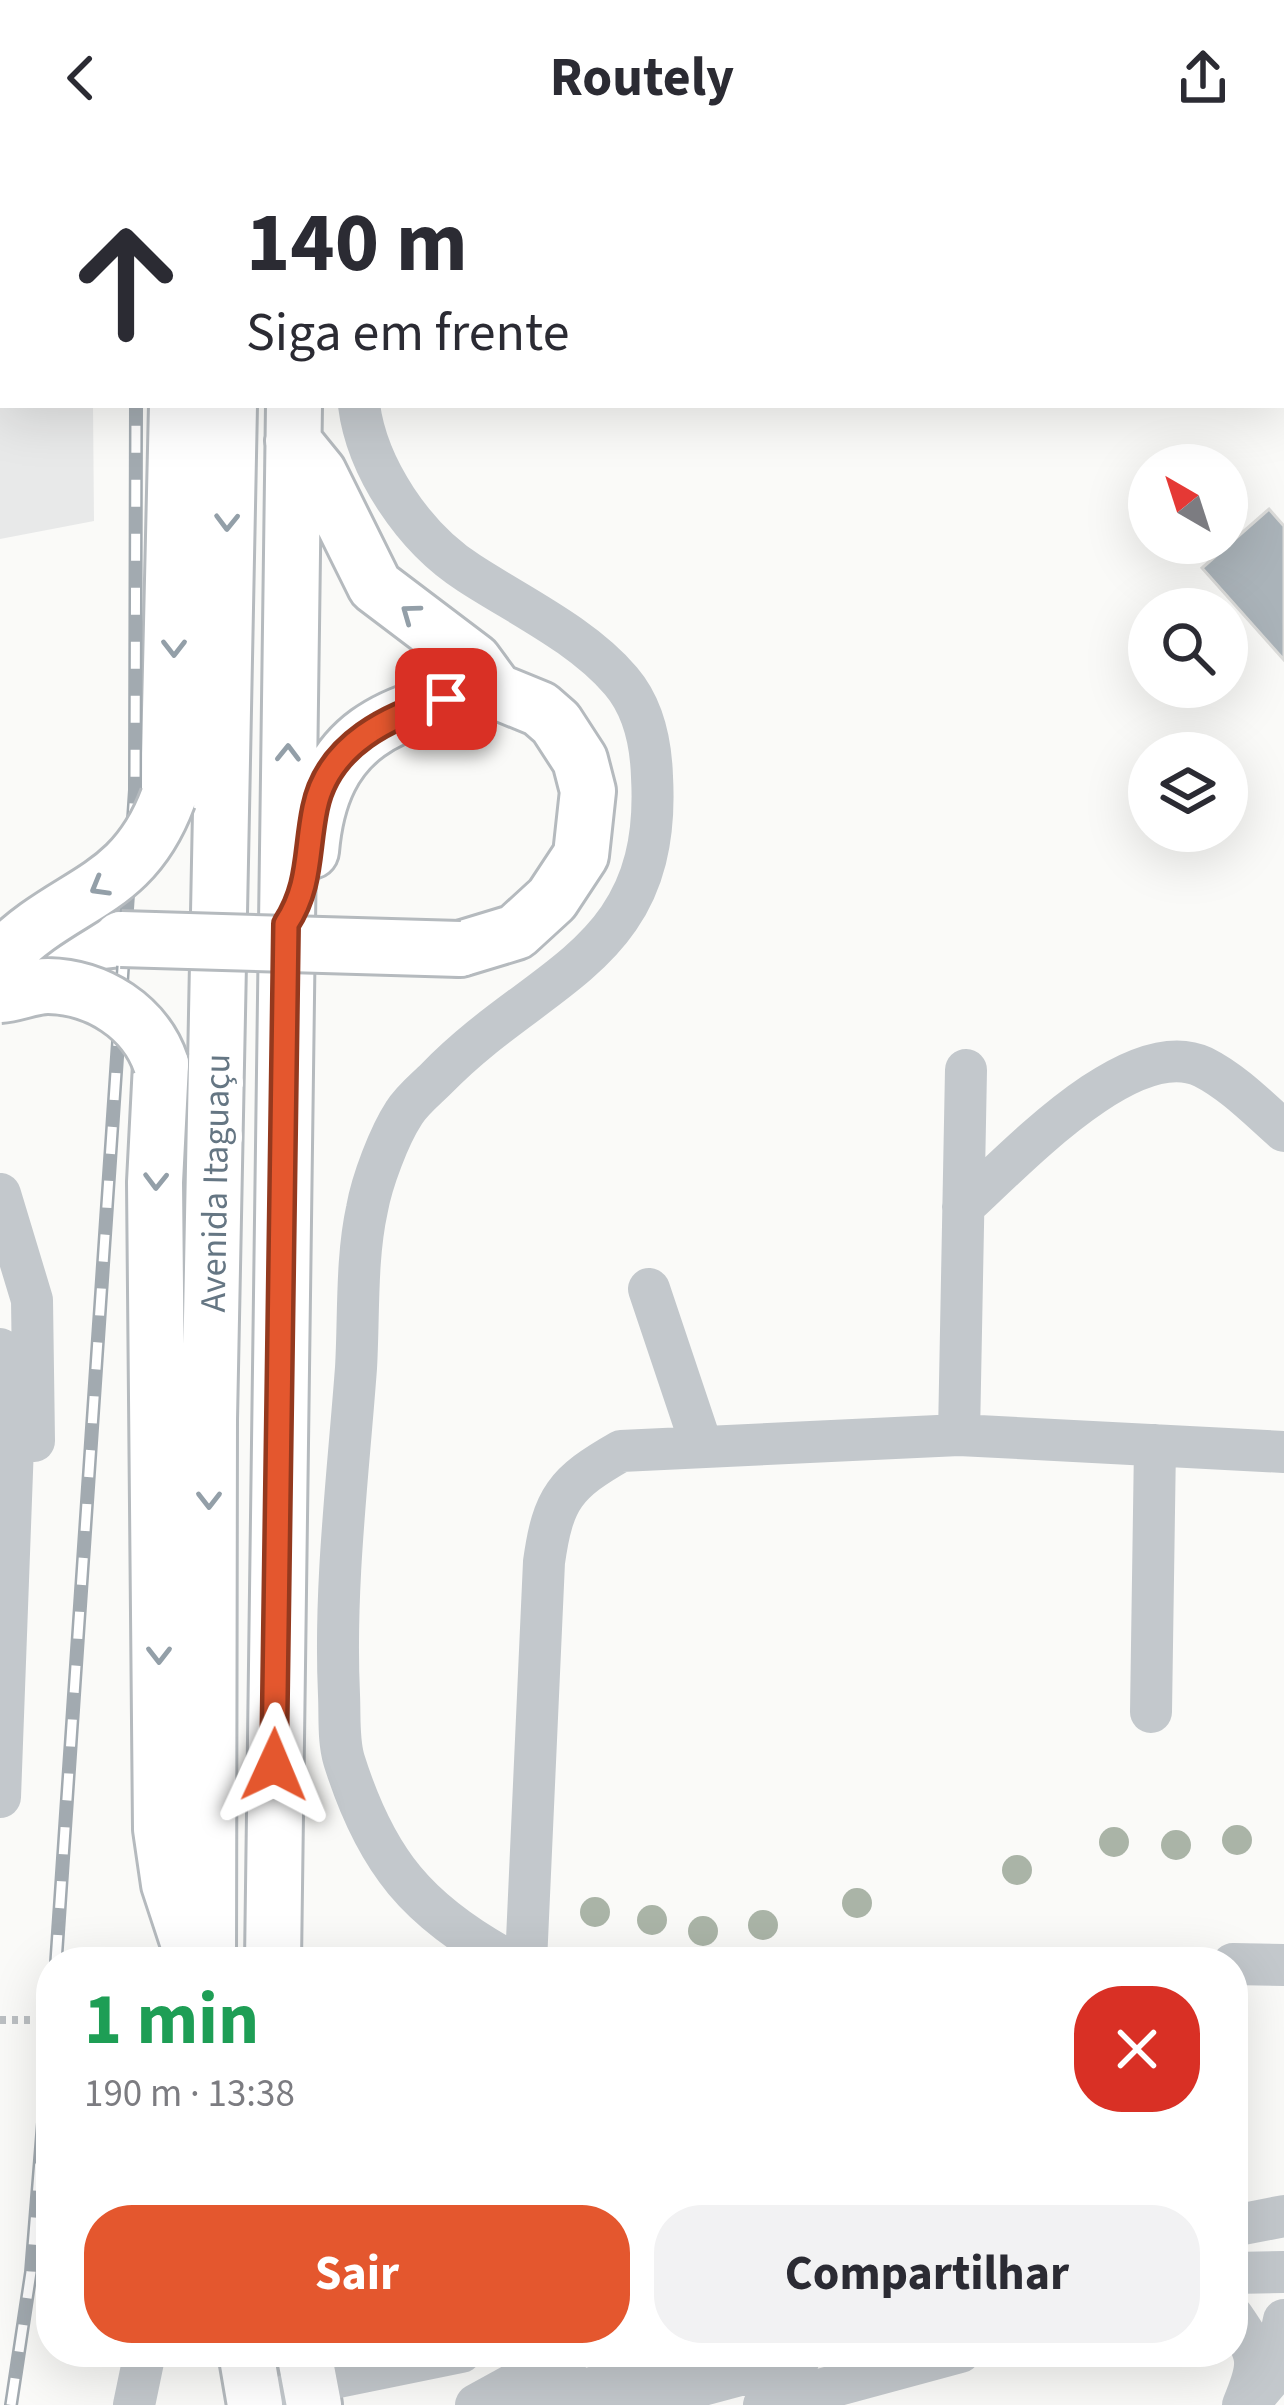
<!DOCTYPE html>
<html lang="pt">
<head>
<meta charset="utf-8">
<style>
  :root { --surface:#fff; --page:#f2f2f3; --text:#2b2b33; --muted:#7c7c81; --accent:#e4572e }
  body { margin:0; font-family:"Source Sans 3",sans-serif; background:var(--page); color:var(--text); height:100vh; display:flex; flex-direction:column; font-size:45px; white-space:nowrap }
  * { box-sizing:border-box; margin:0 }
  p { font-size:39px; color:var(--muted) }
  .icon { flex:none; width:66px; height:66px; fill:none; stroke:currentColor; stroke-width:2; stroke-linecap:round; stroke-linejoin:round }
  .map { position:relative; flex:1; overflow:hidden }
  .sheet { position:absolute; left:36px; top:1791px; width:1212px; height:420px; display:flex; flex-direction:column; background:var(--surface); border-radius:48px; box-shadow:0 12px 48px #0002 }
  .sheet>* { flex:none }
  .banner { position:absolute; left:0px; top:0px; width:1284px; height:252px; box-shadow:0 12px 48px #0002; background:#fff; color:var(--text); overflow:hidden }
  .needle { width:78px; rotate:321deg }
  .controls { position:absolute; left:1128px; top:288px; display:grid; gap:24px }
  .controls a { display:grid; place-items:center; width:120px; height:120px; border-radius:50%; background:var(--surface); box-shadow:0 12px 48px #0002; font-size:60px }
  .pin { position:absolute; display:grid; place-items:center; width:102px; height:102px; color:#fff; margin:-51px; border-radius:24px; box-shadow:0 6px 18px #0006 }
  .me { position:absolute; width:132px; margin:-66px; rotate:1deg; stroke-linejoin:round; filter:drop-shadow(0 0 9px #0008) }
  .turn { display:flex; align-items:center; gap:42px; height:252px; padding:0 48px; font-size:54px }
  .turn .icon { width:156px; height:156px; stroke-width:2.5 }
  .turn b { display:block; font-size:84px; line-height:102px }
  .round { display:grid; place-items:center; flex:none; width:126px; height:126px; border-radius:48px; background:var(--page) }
  .head { display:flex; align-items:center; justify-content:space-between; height:204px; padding:0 48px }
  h1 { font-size:72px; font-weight:700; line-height:90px; color:#1e9e55 }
  .button { display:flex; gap:24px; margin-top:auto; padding:24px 48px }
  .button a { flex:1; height:138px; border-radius:48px; background:var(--accent); color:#fff; font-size:48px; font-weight:700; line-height:138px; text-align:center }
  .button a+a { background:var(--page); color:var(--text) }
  header { display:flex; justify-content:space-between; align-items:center; height:156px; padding:0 48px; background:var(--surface); font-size:54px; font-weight:700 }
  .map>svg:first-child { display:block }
  .built { fill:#e8e9e9 }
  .building { fill:#aab3b9; stroke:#dcdcda; stroke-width:3 }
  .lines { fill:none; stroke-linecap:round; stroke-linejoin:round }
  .major-casing { stroke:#b5babe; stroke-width:60 }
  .path { stroke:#bbbfc2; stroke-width:8; stroke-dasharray:6 6; stroke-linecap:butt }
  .minor { stroke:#c3c8cc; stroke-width:42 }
  .major { stroke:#fff; stroke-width:54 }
  .rail-casing { stroke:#a2aab0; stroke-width:14 }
  .rail { stroke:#fff; stroke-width:9; stroke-dasharray:27; stroke-linecap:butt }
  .major-bridge-casing { stroke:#b5babe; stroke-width:60; stroke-linecap:butt }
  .major-bridge { stroke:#fff; stroke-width:54 }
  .tree { fill:#aab4a7 }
  .oneway { stroke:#939fa8 }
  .route-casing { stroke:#94391e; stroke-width:30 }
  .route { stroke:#e4572e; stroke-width:21 }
  .labels { text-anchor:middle; stroke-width:12; stroke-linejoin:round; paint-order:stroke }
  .street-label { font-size:36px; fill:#657683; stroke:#fff }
</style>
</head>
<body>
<header><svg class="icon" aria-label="back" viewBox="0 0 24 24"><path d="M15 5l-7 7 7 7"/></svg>Routely<svg class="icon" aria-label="share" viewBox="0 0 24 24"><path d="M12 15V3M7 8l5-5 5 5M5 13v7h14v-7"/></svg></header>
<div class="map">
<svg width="1284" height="2249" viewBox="0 0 1284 2249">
  <rect width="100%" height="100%" fill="#fafaf8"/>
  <path class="built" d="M 0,94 L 3,249 L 93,249 L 94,365 L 0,383 Z"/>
  <path class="building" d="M 1269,353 L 1284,370 L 1284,504 L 1202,412 Z"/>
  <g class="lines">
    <defs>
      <path id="major" d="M 184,3 L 184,0
        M 234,3 L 234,0
        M 297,3 L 297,0
        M 293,285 L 319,317 L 375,430 L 474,505 L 496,535 L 540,553 L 556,567 L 580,604 L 588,635 L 581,699 L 552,743 L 516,776 L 460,793
        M 168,642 L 177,249
        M 311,695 C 321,577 391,552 496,535
        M 0,822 L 49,791 L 121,783
        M 161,908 L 155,1026 L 161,1673 L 169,1728 L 193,1801
        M 208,1806 L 209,1264 L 229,249
        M 273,1806 L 294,249
        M 246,2196 L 255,2249
        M 304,2196 L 314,2249"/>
    </defs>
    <use href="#major" class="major-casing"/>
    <path class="path" d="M 0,1864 L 51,1864"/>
    <path class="minor" d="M 1019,0 L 1021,3
      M 400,3 L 401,0
      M 359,249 C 367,312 414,382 469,417 C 518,449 582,479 621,525 C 644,552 651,587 652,621 C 662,801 538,817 436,923 C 426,933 412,944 404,957 C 389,980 372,1025 367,1053 C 356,1103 359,1160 356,1212 C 348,1320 334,1430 339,1539 C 340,1560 338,1584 344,1604 C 376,1706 418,1756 511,1806
      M 0,1038 L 32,1144 L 34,1285
      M 963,1051 C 1013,1006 1131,877 1203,911 C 1233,926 1259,953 1284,975
      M 649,1133 L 702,1291
      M 0,1193 L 13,1289 L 0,1641
      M 959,1279 L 966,914
      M 1151,1556 L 1155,1289
      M 526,1806 L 544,1406 C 553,1342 565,1327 621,1295 L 959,1279 L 1284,1296
      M 1233,1808 L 1284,1809
      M 1233,2070 L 1284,2060
      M 1233,2117 L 1284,2116
      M 1233,2161 C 1260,2200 1261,2206 1243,2249
      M 1260,2234 L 1272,2220 L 1284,2164
      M 134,2249 L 145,2196
      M 271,2249 L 309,2227 L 461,2196
      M 476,2249 L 572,2196
      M 535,2249 L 711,2196
      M 628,2249 L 799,2203
      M 764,2249 L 960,2196"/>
    <use href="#major" class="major"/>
    <defs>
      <path id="rail" d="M 137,3 L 137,0
        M 56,1806 L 135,634 L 136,249
        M 11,2249 L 31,2116 L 51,1867"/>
    </defs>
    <use href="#rail" class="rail-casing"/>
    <use href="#rail" class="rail"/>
    <defs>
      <path id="major-bridge" d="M 121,783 L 460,793
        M 0,803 C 66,734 131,741 168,642
        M 0,839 C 16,838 32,830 48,830 C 98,831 145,861 161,908"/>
    </defs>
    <use href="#major-bridge" class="major-bridge-casing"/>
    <use href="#major-bridge" class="major-bridge"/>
  </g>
  <g class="tree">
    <circle cx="1237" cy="1684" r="15"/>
    <circle cx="1114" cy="1686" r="15"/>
    <circle cx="1176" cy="1689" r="15"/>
    <circle cx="1017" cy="1714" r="15"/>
    <circle cx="857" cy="1747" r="15"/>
    <circle cx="595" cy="1756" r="15"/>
    <circle cx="652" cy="1764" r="15"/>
    <circle cx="763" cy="1769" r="15"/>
    <circle cx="703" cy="1775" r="15"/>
  </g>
  <defs><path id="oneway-chevron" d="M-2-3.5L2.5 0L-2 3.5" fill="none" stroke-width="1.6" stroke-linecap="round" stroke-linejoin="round" transform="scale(3)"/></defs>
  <g class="oneway">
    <use href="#oneway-chevron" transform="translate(227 366) rotate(91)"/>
    <use href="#oneway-chevron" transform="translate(410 457) rotate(-144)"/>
    <use href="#oneway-chevron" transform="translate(174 492) rotate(90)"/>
    <use href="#oneway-chevron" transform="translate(288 597) rotate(-89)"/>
    <use href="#oneway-chevron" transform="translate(99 731) rotate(150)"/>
    <use href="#oneway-chevron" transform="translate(156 1025) rotate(91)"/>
    <use href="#oneway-chevron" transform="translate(209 1344) rotate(90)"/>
    <use href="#oneway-chevron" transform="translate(159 1499) rotate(90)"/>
  </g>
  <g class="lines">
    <defs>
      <path id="route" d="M 274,1609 L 286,768 C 311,730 306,695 315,652 C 328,588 390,559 446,543"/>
    </defs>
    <use href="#route" class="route-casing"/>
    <use href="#route" class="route"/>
  </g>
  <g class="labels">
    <g class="street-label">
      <text transform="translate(214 1027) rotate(-89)" y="13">Avenida Itaguaçu</text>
    </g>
  </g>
</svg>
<div class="controls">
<a><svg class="needle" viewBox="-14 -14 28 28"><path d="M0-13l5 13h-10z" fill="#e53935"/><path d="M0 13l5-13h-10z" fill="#7c7c81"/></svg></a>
<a><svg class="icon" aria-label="search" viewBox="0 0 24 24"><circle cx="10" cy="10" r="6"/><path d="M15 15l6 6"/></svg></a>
<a><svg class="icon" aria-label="layers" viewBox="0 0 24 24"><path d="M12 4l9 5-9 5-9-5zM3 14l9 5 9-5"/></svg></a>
</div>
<div class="pin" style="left:446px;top:543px;background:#d93025"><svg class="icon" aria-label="arrive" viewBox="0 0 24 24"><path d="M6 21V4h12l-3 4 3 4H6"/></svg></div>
<svg class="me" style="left:274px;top:1609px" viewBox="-20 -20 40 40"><path d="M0-17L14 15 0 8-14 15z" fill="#e4572e" stroke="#fff" stroke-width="4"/></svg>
<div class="banner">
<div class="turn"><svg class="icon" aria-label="ahead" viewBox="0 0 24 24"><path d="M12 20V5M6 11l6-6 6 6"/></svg><div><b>140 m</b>Siga em frente</div></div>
</div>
<section class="sheet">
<div class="head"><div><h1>1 min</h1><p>190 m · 13:38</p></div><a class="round" style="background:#d93025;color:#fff"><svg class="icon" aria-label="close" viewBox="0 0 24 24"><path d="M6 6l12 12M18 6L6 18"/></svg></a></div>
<div class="button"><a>Sair</a><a>Compartilhar</a></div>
</section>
</div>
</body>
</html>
